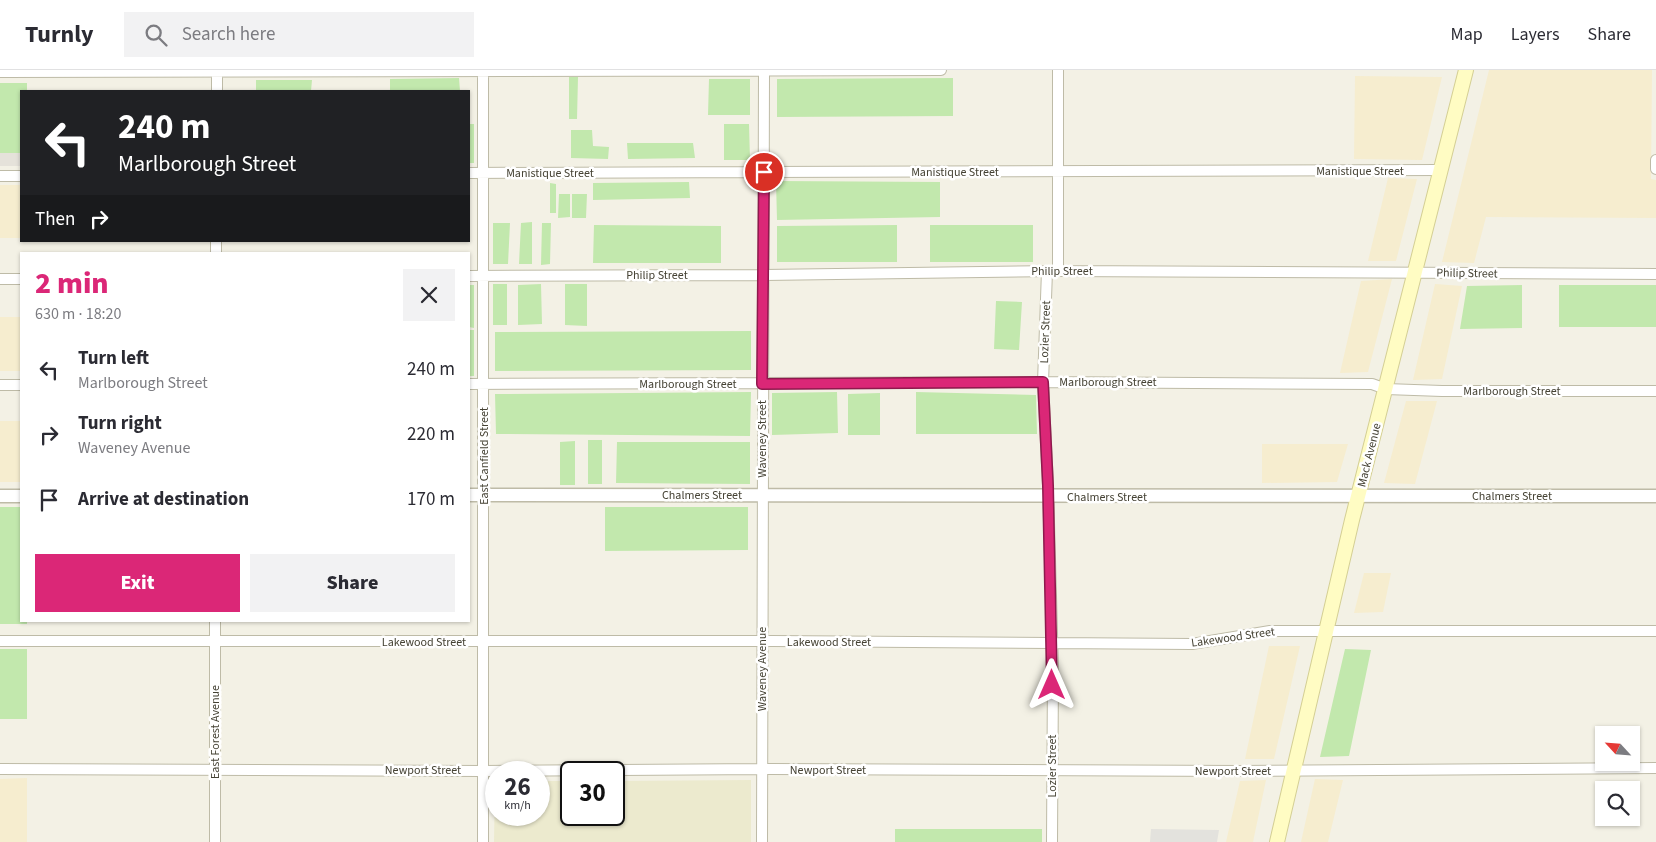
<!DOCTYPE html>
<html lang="en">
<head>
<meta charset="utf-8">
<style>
  :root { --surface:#fff; --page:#f2f2f3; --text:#2b2b33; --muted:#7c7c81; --line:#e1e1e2; --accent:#db2777 }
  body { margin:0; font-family:"Source Sans 3",sans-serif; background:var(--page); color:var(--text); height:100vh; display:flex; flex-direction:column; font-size:19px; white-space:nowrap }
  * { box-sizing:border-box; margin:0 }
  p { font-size:16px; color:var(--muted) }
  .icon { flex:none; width:28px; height:28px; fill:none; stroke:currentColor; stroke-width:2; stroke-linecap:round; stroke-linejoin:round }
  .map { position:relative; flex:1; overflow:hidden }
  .panel { position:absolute; left:20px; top:182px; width:450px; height:370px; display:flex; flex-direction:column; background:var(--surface); border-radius:0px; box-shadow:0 1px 4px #0004 }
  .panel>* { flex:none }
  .guide { position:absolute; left:20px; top:20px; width:450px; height:152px; border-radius:0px; box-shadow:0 1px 4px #0004; background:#202124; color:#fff; overflow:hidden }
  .needle { width:32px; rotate:296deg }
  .tools { position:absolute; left:1595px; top:656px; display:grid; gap:10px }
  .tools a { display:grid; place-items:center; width:45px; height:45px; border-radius:0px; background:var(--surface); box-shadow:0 1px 4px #0004; font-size:25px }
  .speed { position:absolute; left:485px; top:691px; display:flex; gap:10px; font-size:25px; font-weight:700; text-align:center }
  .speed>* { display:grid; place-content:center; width:65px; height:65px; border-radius:50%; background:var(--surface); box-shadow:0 1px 4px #0004; line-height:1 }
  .speed small { font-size:12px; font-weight:400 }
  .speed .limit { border:2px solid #111; border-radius:8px; background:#fff; color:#111 }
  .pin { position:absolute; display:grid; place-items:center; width:42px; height:42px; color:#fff; margin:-21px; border:2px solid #fff; border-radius:50%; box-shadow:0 1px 5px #0007 }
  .me { position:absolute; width:55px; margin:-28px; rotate:0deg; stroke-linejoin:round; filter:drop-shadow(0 0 4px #0008) }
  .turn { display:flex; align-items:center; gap:18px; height:105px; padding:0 15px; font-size:22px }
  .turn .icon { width:65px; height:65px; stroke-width:2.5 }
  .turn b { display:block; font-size:35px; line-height:42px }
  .then { display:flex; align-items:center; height:48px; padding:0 15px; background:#0003; gap:10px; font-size:19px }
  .round { display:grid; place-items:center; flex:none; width:52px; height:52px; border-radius:0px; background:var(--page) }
  .overview { display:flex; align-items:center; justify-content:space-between; height:85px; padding:0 15px }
  h1 { font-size:30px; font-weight:800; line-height:38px; color:var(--accent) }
  .primary-button { display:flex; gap:10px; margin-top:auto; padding:10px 15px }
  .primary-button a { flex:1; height:58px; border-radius:0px; background:var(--accent); color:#fff; font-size:20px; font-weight:800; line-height:58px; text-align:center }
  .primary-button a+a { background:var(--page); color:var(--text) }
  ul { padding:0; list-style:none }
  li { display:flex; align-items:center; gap:15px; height:65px; padding:0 15px }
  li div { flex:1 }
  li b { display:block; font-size:19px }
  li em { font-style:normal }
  header { display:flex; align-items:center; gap:30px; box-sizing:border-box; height:70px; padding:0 25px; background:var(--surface); border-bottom:1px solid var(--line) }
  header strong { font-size:24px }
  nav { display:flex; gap:28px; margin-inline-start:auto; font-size:18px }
  .search { width:350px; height:45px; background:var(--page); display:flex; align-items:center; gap:12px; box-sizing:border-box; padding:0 18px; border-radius:0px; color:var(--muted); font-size:19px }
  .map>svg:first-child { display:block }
  .commercial { fill:#f6edcf }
  .industrial { fill:#e5e2da }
  .education { fill:#eceace }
  .green { fill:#c2e8ad }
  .parking { fill:#e3e2dd }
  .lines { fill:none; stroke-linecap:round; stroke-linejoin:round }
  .minor-casing { stroke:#bebba7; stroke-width:12 }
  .tertiary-casing { stroke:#bebba7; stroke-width:15 }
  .secondary-casing { stroke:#d4cf94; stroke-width:16 }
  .minor { stroke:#fff; stroke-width:10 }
  .tertiary { stroke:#fff; stroke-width:12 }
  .secondary { stroke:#fffcc3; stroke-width:14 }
  .route-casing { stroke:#8e194d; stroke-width:12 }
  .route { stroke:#db2777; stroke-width:9 }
  .labels { text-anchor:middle; stroke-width:5; stroke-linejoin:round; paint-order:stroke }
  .street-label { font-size:12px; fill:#454234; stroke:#fff }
</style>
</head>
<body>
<header>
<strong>Turnly</strong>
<div class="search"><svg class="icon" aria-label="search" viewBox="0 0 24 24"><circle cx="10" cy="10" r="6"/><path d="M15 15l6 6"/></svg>Search here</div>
<nav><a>Map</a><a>Layers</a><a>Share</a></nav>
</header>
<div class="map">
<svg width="1656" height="772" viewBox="0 0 1656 772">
  <rect width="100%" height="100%" fill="#f3f1e5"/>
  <path class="commercial" d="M 1489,0 L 1652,0 L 1651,109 L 1656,110 L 1656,148 L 1486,147 L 1474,193 L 1442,192 Z
    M 1355,6 L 1442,7 L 1422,90 L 1354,89 Z
    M 1388,108 L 1417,109 L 1396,191 L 1368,191 Z
    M 0,115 L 21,115 L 21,168 L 0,168 Z
    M 1392,209 L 1368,302 L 1340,303 L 1361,211 Z
    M 1435,214 L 1462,216 L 1442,309 L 1413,310 Z
    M 0,247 L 21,247 L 21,301 L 0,301 Z
    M 1406,331 L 1437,331 L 1415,414 L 1384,413 Z
    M 0,351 L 21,351 L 21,412 L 0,412 Z
    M 1262,374 L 1348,374 L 1337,412 L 1262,413 Z
    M 1364,503 L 1391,503 L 1383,542 L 1354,543 Z
    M 1269,576 L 1300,576 L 1274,689 L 1245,689 Z
    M 27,708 L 27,772 L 0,772 L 0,709 Z
    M 1315,709 L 1343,710 L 1328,772 L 1301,772 Z
    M 1266,710 L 1253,772 L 1226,772 L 1240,711 Z"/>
  <path class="industrial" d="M 0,83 L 21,83 L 21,96 L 0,96 Z"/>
  <path class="education" d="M 751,710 L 751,772 L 494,772 L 495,711 L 496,711 L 496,745 L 539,745 L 539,711 L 571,711 L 571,745 L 614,745 L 614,711 Z"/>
  <path class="green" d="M 569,7 L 578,7 L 577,49 L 569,49 Z
    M 459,8 L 460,21 L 390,21 L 390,9 Z
    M 953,8 L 953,46 L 777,47 L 777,9 Z
    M 709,9 L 750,9 L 750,45 L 708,45 Z
    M 256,10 L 312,10 L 311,21 L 256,21 Z
    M 0,13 L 27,13 L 27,21 L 21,21 L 21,83 L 0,83 Z
    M 469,54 L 474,54 L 474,93 L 469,93 Z
    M 724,54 L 749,54 L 750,90 L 724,90 Z
    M 571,60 L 592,60 L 593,76 L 609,77 L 608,89 L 571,88 Z
    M 693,73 L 695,88 L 628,89 L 627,73 Z
    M 776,111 L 940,112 L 940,147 L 777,150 Z
    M 689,112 L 690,128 L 593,130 L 593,113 Z
    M 550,113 L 556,114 L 556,143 L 550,143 Z
    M 559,124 L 570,124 L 570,147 L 558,148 Z
    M 572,124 L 587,124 L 586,148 L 572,148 Z
    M 532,152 L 532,194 L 519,194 L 521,153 Z
    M 493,153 L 510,153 L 508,194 L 493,194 Z
    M 542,153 L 551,153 L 550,194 L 541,195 Z
    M 594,155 L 721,156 L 721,193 L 593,193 Z
    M 897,155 L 897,192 L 777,192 L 777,156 Z
    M 930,155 L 1033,155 L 1033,192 L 930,192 Z
    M 493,214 L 507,214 L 507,255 L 493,255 Z
    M 541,214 L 542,254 L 518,255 L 518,215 Z
    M 565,214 L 587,214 L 587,256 L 565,255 Z
    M 469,215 L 474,215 L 474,258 L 469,257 Z
    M 1522,215 L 1522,258 L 1460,259 L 1467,216 Z
    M 1559,215 L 1656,215 L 1656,257 L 1559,257 Z
    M 996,231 L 1022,232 L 1019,280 L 994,279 Z
    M 469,260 L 474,260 L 474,306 L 469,306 Z
    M 751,261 L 751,300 L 495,301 L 495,262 Z
    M 751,322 L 750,366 L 496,364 L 495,324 Z
    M 837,322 L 838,363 L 772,365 L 772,323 Z
    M 916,322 L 1036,325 L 1037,364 L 916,364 Z
    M 880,323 L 880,365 L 848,365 L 848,324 Z
    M 588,370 L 602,370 L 602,414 L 588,414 Z
    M 575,371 L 575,415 L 560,415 L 560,372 Z
    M 617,372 L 750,372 L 750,414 L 616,413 Z
    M 0,437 L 21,437 L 21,551 L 27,551 L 27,554 L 0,554 Z
    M 605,437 L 748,437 L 748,480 L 605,481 Z
    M 0,579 L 27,579 L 27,649 L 0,649 Z
    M 1345,579 L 1371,580 L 1349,686 L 1320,687 Z
    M 895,759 L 1042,759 L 1042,772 L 895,772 Z"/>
  <path class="parking" d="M 1151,759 L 1219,760 L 1217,772 L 1150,772 Z"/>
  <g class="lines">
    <defs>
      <path id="minor" d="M 0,2 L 941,0
        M 217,21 L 217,0
        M 1656,90 L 1656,99
        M 469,103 L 1441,100
        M 0,106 L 21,106
        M 216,184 L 216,171
        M 1047,201 L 1043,312 L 1048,415 L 1053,600 L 1052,772
        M 1058,201 L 1058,0
        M 469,206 L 764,205 L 1058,201 L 1656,204
        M 0,209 L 21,209
        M 469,314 L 1043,312 L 1372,314 L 1386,319 L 1442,321 L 1656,321
        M 0,315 L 21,315
        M 0,571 L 773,571 L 1192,574 L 1270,561 L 1656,561
        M 0,699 L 483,701 L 772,699 L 1239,701 L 1656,698
        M 215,772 L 215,551
        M 483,772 L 483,0
        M 762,772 L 764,0"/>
      <path id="tertiary" d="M 469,425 L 1656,426
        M 0,426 L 21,426"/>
      <path id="secondary" d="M 1277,772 L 1352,450 L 1466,0"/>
    </defs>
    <use href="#minor" class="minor-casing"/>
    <use href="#tertiary" class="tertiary-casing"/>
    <use href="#secondary" class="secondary-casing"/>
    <use href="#minor" class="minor"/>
    <use href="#tertiary" class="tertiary"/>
    <use href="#secondary" class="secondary"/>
  </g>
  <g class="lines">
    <defs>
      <path id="route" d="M 764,102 L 762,314 L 1043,312 L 1048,416 L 1052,615"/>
    </defs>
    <use href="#route" class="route-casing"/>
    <use href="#route" class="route"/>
  </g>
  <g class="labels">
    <g class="street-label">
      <text x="1360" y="105">Manistique Street</text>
      <text x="955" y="106">Manistique Street</text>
      <text x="550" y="107">Manistique Street</text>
      <text x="1062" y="205">Philip Street</text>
      <text transform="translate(1467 203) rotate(1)" y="4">Philip Street</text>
      <text x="657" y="209">Philip Street</text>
      <text transform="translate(1045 262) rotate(-88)" y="4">Lozier Street</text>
      <text x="1108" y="316">Marlborough Street</text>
      <text x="688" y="318">Marlborough Street</text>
      <text x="1512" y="325">Marlborough Street</text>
      <text transform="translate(762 369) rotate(-90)" y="4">Waveney Street</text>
      <text transform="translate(1369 385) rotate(-76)" y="4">Mack Avenue</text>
      <text transform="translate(484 386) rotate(-90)" y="4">East Canfield Street</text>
      <text x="702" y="429">Chalmers Street</text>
      <text x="1512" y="430">Chalmers Street</text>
      <text x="1107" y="431">Chalmers Street</text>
      <text transform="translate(1233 567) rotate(-8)" y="4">Lakewood Street</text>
      <text x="424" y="576">Lakewood Street</text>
      <text x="829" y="576">Lakewood Street</text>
      <text transform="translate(762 599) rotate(-90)" y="4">Waveney Avenue</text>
      <text transform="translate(215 662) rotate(-90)" y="4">East Forest Avenue</text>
      <text transform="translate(1052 696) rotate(-90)" y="4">Lozier Street</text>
      <text x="423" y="704">Newport Street</text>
      <text x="828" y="704">Newport Street</text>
      <text x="1233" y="705">Newport Street</text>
    </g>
  </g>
</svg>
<div class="tools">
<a><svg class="needle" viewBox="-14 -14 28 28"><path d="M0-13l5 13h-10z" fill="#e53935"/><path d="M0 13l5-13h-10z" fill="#7c7c81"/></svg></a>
<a><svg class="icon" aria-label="search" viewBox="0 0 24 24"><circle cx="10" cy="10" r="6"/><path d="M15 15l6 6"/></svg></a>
</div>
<div class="speed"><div>26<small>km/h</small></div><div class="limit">30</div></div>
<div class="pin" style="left:764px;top:102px;background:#d93025"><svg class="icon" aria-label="arrive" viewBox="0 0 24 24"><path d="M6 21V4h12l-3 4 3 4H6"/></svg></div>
<svg class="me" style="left:1052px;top:615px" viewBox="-20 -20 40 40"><path d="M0-17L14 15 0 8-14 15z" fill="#db2777" stroke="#fff" stroke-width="4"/></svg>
<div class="guide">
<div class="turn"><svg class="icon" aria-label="left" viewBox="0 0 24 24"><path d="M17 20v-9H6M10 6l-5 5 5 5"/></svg><div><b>240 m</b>Marlborough Street</div></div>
<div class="then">Then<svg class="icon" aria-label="right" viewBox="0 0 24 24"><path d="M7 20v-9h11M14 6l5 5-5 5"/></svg></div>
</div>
<section class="panel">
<div class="overview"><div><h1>2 min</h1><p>630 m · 18:20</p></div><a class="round"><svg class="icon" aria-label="close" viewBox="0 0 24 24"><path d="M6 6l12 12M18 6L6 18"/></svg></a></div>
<ul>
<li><svg class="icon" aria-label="left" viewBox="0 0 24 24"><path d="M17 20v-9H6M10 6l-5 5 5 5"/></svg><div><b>Turn left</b><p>Marlborough Street</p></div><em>240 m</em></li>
<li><svg class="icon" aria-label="right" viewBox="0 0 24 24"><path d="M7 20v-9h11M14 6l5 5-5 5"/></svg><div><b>Turn right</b><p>Waveney Avenue</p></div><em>220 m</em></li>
<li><svg class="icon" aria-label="arrive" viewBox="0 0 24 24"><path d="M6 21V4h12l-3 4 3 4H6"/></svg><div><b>Arrive at destination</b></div><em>170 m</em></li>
</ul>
<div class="primary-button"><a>Exit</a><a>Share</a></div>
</section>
</div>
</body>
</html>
